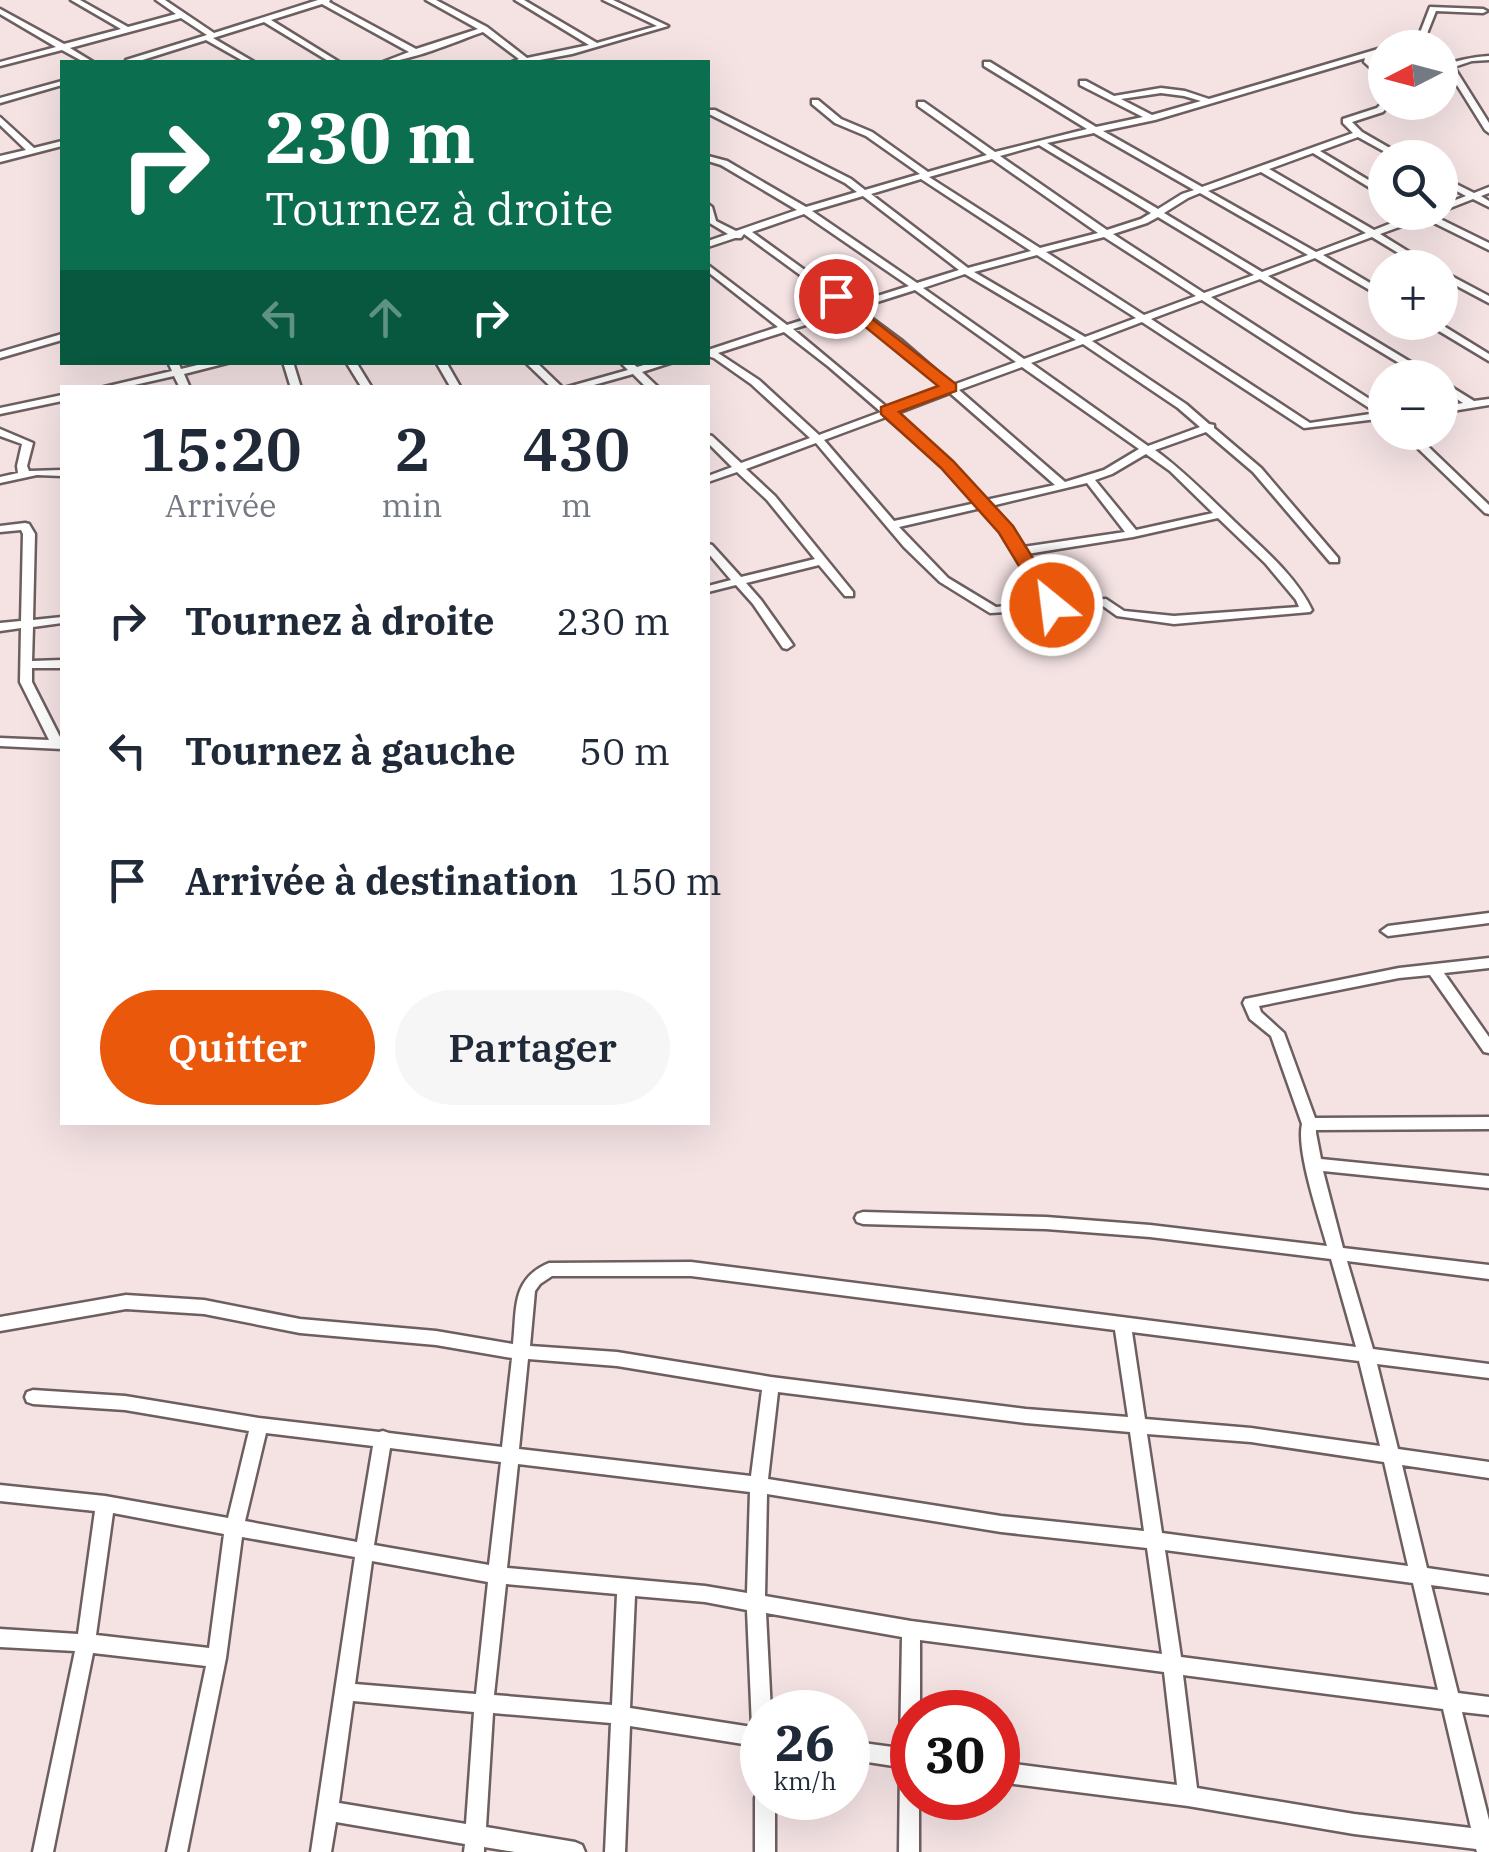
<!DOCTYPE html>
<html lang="fr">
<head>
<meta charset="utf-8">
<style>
  :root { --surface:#fff; --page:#f6f6f7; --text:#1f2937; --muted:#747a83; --accent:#ea580c }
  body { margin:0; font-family:"IBM Plex Serif",serif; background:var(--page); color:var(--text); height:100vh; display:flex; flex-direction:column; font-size:38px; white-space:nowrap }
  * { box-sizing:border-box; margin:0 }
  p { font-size:32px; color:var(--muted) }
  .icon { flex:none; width:55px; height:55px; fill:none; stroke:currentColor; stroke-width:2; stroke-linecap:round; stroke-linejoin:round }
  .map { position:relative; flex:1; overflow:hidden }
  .sheet { position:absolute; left:60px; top:385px; width:650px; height:740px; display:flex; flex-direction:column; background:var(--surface); border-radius:0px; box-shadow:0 10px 40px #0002 }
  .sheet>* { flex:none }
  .hud { position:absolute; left:60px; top:60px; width:650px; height:305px; border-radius:0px; box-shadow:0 10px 40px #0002; background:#0b6e4f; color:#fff; overflow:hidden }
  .needle { width:65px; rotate:264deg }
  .tools { position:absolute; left:1368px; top:30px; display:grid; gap:20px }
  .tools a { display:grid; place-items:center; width:90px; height:90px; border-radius:50%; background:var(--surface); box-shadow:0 10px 40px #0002; font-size:50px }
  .speed { position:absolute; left:740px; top:1690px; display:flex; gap:20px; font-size:50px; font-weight:700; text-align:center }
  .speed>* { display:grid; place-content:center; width:130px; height:130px; border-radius:50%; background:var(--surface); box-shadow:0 10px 40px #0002; line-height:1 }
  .speed small { font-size:25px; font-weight:400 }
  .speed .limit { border:15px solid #d22; background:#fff; color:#111 }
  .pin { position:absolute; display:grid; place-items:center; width:85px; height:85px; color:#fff; margin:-42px; border:5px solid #fff; border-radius:50%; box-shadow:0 2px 10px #0007 }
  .me { position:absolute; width:110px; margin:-55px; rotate:331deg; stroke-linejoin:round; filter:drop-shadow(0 0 8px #0008) }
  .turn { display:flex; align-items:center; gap:35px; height:210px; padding:0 40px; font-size:45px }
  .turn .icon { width:130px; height:130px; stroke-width:2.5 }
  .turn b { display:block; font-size:70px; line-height:85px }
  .lanes { display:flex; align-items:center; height:95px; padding:0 40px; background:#0003; justify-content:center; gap:50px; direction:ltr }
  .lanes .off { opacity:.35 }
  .eta { display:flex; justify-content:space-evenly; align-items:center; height:170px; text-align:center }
  .eta b { font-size:60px; font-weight:600; line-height:70px }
  .button { display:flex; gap:20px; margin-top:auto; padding:20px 40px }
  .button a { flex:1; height:115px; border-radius:60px; background:var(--accent); color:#fff; font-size:40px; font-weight:600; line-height:115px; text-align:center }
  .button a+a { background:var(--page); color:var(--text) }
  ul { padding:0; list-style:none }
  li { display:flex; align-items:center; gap:30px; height:130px; padding:0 40px }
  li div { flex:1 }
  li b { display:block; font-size:38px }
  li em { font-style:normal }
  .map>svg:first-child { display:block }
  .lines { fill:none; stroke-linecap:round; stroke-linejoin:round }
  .minor-casing { stroke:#6d5e5f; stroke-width:5 }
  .minor { fill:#fff; fill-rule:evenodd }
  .route { fill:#ea580c; stroke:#983908; stroke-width:2.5 }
</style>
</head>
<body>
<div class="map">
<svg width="1489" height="1852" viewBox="0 0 1489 1852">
  <rect width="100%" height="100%" fill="#f5e3e4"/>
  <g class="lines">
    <defs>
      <path id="minor" d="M 71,0 L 80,0 L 128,27 L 176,14 L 156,0 L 165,0 L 214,33 L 318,0 L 330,0 L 329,2 L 416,49 L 478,29 L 426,0 L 436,0 L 487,27 L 527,58 L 589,45 L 515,0 L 524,0 L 597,43 L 657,26 L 603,0 L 613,0 L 668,26 L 572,54 L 529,62 L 512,62 L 519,59 L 483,32 C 457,41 408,62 383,62 L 409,52 L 322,4 L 271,20 L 339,62 L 330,62 L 264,22 L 213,38 L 254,62 L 245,62 L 206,40 L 136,62 L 125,62 L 126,60 L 207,35 L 181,18 L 70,48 L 93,62 L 84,62 L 62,50 L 0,66 L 0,62 L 56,47 L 0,14 L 0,9 L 64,44 L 121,29 Z
        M 1430,7 L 1483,9 L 1487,11 L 1483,13 L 1436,11 L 1424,41 L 1403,48 L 1390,48 L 1418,38 Z
        M 1385,47 L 1388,48 L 1385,48 L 1385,51 L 1375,54 L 1371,60 L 1385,74 L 1385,81 L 1364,62 L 1365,58 L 1155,120 L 1103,131 L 1202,187 L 1353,133 L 1343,123 L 1343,119 L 1377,108 L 1385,100 L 1385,102 L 1391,102 L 1383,112 L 1352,122 L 1362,132 L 1407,158 L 1396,158 L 1358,137 L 1320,151 L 1385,190 L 1385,197 L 1313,153 L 1269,169 L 1374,230 L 1419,212 L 1436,212 L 1432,215 L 1489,243 L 1489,250 L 1424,218 L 1380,234 L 1435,268 L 1423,268 L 1372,237 L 1323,255 L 1385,292 L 1385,299 L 1315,258 L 1268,276 L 1437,378 L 1424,378 L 1260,279 L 1211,297 L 1385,409 L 1385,418 L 1304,428 L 1142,322 L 1092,341 L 1186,404 L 1209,424 L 1214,425 L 1214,428 L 1261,468 L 1338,558 L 1338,562 L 1330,562 L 1253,472 L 1206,432 L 1155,450 C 1184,471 1210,498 1235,522 C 1262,548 1296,576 1312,610 L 1310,612 L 1174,624 L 1117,616 L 1103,606 L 990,613 L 940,582 L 904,547 L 816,443 L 746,469 L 775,496 L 853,592 L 853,596 L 845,596 L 819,565 L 746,583 L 761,600 L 793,645 L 787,649 L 783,648 L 753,604 L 736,585 L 708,592 L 708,586 L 731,580 L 708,553 L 708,544 L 712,545 L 741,577 L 815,559 L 767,500 L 737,472 L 708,482 L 708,476 L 732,467 L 708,443 L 708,435 L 712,436 L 741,463 L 810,438 L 751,384 L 714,358 L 708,356 L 708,350 L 778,327 L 708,272 L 708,265 L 787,325 L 844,307 L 744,234 L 741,238 L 735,238 L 708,247 L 708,241 L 728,234 L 708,222 L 708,204 L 712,207 L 716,221 L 736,231 L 797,210 L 721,165 L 708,161 L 708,156 L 727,161 L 806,207 L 857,192 L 845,183 L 709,114 L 709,110 L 715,110 L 851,179 L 865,190 L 920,174 L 866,136 L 835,123 L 812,104 L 812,100 L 818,100 L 841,119 L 872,132 L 928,172 L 987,155 L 918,106 L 918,102 L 924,102 L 995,152 L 1087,129 L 984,66 L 984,62 L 990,62 L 1096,127 L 1143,117 L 1080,85 L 1080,81 L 1086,81 L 1114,96 L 1161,88 L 1185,91 L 1209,99 ZM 1161,93 L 1184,96 L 1201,101 L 1152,115 L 1121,99 ZM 1094,133 L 1194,190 L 1182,194 L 1158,209 L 1047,143 ZM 1039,145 L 1151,213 L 1141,219 L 1107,230 L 1000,156 ZM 992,159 L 1098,233 L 1040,248 L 929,177 ZM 1261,172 L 1366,233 L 1316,252 L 1208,191 ZM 921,179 L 1031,251 L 968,268 L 871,194 ZM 1200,193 L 1308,255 L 1262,272 L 1164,213 L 1188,198 ZM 863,196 L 959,270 L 917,283 L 812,211 ZM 804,214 L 909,286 L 852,304 L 752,232 ZM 1158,217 L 1254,275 L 1204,293 L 1113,234 L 1147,223 ZM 1104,237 L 1196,296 L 1144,315 L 1046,252 ZM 1037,255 L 1136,318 L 1085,337 L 974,272 ZM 965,274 L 1076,340 L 1024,359 L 923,288 ZM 915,290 L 1016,362 L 953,385 L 901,340 L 858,308 ZM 1202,300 L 1377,413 L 1310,423 L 1151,319 ZM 849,311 L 895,344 L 945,388 L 889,409 L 793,329 ZM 784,332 L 829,367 L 881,412 L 819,435 L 759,380 L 718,353 ZM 1083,344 L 1178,408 L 1200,427 L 1148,446 L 1031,363 ZM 1022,367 L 1139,449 L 1104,470 L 1065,482 L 959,390 ZM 950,393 L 1055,485 L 986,500 L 951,462 L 895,414 ZM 886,417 L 943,466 L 976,503 L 894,521 L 824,440 ZM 1146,454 L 1170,471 L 1213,513 L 1136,530 L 1095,480 L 1112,474 ZM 1087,483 L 1125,532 L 1023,547 L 1011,528 L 991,506 ZM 981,508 L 1002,532 L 1045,602 L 996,607 L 948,578 L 899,527 ZM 1218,518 L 1265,563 L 1296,600 L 1299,607 L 1174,616 L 1124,611 L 1106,599 L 1056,601 L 1027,554 L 1133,537 Z
        M 1489,56 L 1489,60 L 1472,61 L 1454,67 L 1489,123 L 1489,133 L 1485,130 L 1447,69 L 1440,71 L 1440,66 C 1457,61 1471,57 1489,56 Z
        M 62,81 L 62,85 L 0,103 L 0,98 Z
        M 0,117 L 34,148 L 62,141 L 62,146 L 0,162 L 0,156 L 26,150 L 0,125 Z
        M 1440,176 L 1474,193 L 1489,187 L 1489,193 L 1481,196 L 1489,201 L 1489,207 L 1473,199 L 1440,212 L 1440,206 L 1466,196 L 1440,182 Z
        M 1440,270 L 1489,296 L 1489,303 L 1440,277 Z
        M 1424,322 L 1437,322 L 1489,354 L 1489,361 Z
        M 62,334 L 62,340 L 0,358 L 0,352 Z
        M 168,362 L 178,362 L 181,369 L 210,362 L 231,362 L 184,374 L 190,388 L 180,388 L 174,376 L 121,388 L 100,388 L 172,371 Z
        M 283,362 L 293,362 L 301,388 L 291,388 Z
        M 346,362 L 356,362 L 372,388 L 362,388 Z
        M 436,362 L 446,362 L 461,388 L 451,388 Z
        M 525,362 L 536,362 L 563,388 L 552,388 Z
        M 620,362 L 631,362 L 637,367 L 654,362 L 673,362 L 642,372 L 659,388 L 647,388 L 633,374 L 583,388 L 564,388 L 628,370 Z
        M 1440,380 L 1474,401 L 1489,399 L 1489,405 L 1440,413 L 1440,407 L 1463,403 L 1440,388 Z
        M 62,395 L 62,401 L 0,414 L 0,408 Z
        M 0,429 L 33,443 L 27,466 L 29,471 L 62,470 L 62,476 L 37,475 L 0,483 L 0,477 L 18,473 L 17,466 L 22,444 L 0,436 Z
        M 1401,432 L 1413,432 L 1489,505 L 1489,514 L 1485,513 Z
        M 25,523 L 29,524 L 35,534 L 33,620 L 62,617 L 62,623 L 33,627 L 32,661 L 62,660 L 62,668 L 32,668 L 32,682 L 62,741 L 62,749 L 0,746 L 0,738 L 49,740 L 20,682 L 21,628 L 0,631 L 0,623 L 21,621 L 23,534 L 21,530 L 0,532 L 0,526 Z
        M 1489,913 L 1489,923 L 1388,936 L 1381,931 L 1388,926 Z
        M 1489,958 L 1489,968 L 1444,973 L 1489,1037 L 1489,1053 L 1484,1052 L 1430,975 L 1399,978 L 1259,1006 L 1261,1012 L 1284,1033 L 1315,1118 L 1489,1117 L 1489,1129 L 1316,1130 L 1316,1133 L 1321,1159 L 1489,1176 L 1489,1188 L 1323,1171 L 1343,1248 L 1489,1265 L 1489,1279 L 1347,1261 L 1373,1349 L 1489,1364 L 1489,1378 L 1377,1364 L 1398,1449 L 1489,1462 L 1489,1478 L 1402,1465 L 1427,1568 L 1489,1577 L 1489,1593 L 1431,1585 L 1458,1693 L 1489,1697 L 1489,1715 L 1462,1712 L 1489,1820 L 1489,1852 L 1477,1852 L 1476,1849 L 1354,1834 L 1188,1806 L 998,1782 L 998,1762 L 1177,1785 L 1164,1672 L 920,1640 L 920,1712 L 912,1712 L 912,1798 L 919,1798 L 919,1852 L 899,1852 L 900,1767 L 848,1759 L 848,1741 L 900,1748 L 902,1637 L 766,1613 L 771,1712 L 762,1712 L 762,1747 L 630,1726 L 625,1852 L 605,1852 L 611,1723 L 493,1713 L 486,1827 L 575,1842 L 582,1845 L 585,1852 L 515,1852 L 484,1847 L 484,1852 L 464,1852 L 465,1844 L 336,1822 L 331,1852 L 311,1852 L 355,1557 L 242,1537 L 226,1658 L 187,1852 L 167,1852 L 206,1666 L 93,1653 L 53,1852 L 33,1852 L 75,1651 L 0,1647 L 0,1629 L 78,1634 L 95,1511 L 0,1501 L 0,1485 L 105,1496 L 228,1518 L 249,1431 L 125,1410 L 33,1404 L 27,1402 L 25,1397 L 27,1392 L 33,1390 L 125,1396 L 259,1418 L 379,1432 L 383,1431 L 389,1433 L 502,1447 L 512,1358 L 436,1345 L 300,1333 L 204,1314 L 126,1309 L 0,1331 L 0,1317 L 126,1295 L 204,1300 L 300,1319 L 436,1331 L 513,1344 C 517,1309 511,1279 549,1263 L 691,1262 L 1356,1347 L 1331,1259 L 1150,1237 L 1046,1229 L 863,1224 L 857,1222 L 855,1218 L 857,1214 L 863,1212 L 1046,1217 L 1150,1225 L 1327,1246 C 1319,1217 1296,1151 1302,1124 L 1271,1036 L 1250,1019 L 1243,1003 L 1245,999 L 1250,998 L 1399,968 ZM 552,1276 L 691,1276 L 1115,1330 L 1128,1417 L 1026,1409 L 771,1377 L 617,1352 L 530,1346 L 535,1291 L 540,1284 ZM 1132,1332 L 1359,1361 L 1380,1446 L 1251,1428 L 1145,1419 ZM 528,1359 L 617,1366 L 762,1390 L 751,1476 L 519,1449 ZM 778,1392 L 1026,1423 L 1130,1432 L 1144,1531 L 1001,1516 L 768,1479 ZM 266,1433 L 373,1446 L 357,1542 L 245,1521 ZM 1147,1434 L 1251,1442 L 1384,1462 L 1408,1566 L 1162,1533 ZM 390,1448 L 501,1462 L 489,1565 L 374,1545 ZM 518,1464 L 750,1492 L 747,1593 L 705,1586 L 507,1568 ZM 767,1494 L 1001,1532 L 1147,1548 L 1162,1654 L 911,1621 L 765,1596 ZM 113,1513 L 224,1534 L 209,1648 L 96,1635 ZM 1165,1550 L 1413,1583 L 1438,1690 L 1181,1657 ZM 372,1561 L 488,1582 L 476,1694 L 355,1684 ZM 506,1584 L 617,1594 L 612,1705 L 494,1695 ZM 635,1596 L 705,1602 L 747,1610 L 752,1727 L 630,1708 ZM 1183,1675 L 1443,1709 L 1471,1828 L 1354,1814 L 1197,1788 ZM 353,1701 L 474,1712 L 466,1824 L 339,1803 Z
        M 762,1789 L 762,1798 L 775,1798 L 775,1852 L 755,1852 L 755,1798 L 758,1791 Z"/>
    </defs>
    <use href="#minor" class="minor-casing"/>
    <use href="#minor" class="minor"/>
  </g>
  <path class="route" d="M 836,291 L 956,384 L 956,391 L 899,412 L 953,461 L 1013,526 L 1062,605 L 1059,609 L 1045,609 L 999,533 L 941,468 L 881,414 L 881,407 L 938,386 L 831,299 L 831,293 Z"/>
</svg>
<div class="tools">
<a><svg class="needle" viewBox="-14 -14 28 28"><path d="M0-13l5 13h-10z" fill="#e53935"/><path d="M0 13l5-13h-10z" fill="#747a83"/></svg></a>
<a><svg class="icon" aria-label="search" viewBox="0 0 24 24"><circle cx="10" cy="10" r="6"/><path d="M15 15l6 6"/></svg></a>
<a>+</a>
<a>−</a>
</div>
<div class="speed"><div>26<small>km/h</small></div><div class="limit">30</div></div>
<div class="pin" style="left:836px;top:296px;background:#d93025"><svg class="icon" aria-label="arrive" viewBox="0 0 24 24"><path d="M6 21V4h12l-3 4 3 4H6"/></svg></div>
<svg class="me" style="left:1052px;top:605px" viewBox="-20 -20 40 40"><circle r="17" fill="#ea580c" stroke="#fff" stroke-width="3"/><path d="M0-11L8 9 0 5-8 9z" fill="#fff"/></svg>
<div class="hud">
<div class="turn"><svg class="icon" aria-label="right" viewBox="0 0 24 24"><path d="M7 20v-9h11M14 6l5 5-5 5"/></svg><div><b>230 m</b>Tournez à droite</div></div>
<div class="lanes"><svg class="icon off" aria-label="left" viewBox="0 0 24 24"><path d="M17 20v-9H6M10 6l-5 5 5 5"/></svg><svg class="icon off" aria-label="ahead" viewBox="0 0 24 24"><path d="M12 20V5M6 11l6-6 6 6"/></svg><svg class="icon" aria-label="right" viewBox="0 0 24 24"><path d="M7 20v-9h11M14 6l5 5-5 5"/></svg></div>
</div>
<section class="sheet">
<div class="eta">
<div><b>15:20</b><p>Arrivée</p></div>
<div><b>2</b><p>min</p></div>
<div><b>430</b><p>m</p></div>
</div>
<ul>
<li><svg class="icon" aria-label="right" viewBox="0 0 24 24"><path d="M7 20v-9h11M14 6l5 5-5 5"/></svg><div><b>Tournez à droite</b></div><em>230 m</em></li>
<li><svg class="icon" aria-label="left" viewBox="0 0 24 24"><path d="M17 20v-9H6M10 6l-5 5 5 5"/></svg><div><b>Tournez à gauche</b></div><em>50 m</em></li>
<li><svg class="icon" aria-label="arrive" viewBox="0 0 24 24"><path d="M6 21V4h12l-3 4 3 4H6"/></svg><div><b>Arrivée à destination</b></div><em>150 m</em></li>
</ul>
<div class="button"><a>Quitter</a><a>Partager</a></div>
</section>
</div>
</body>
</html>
